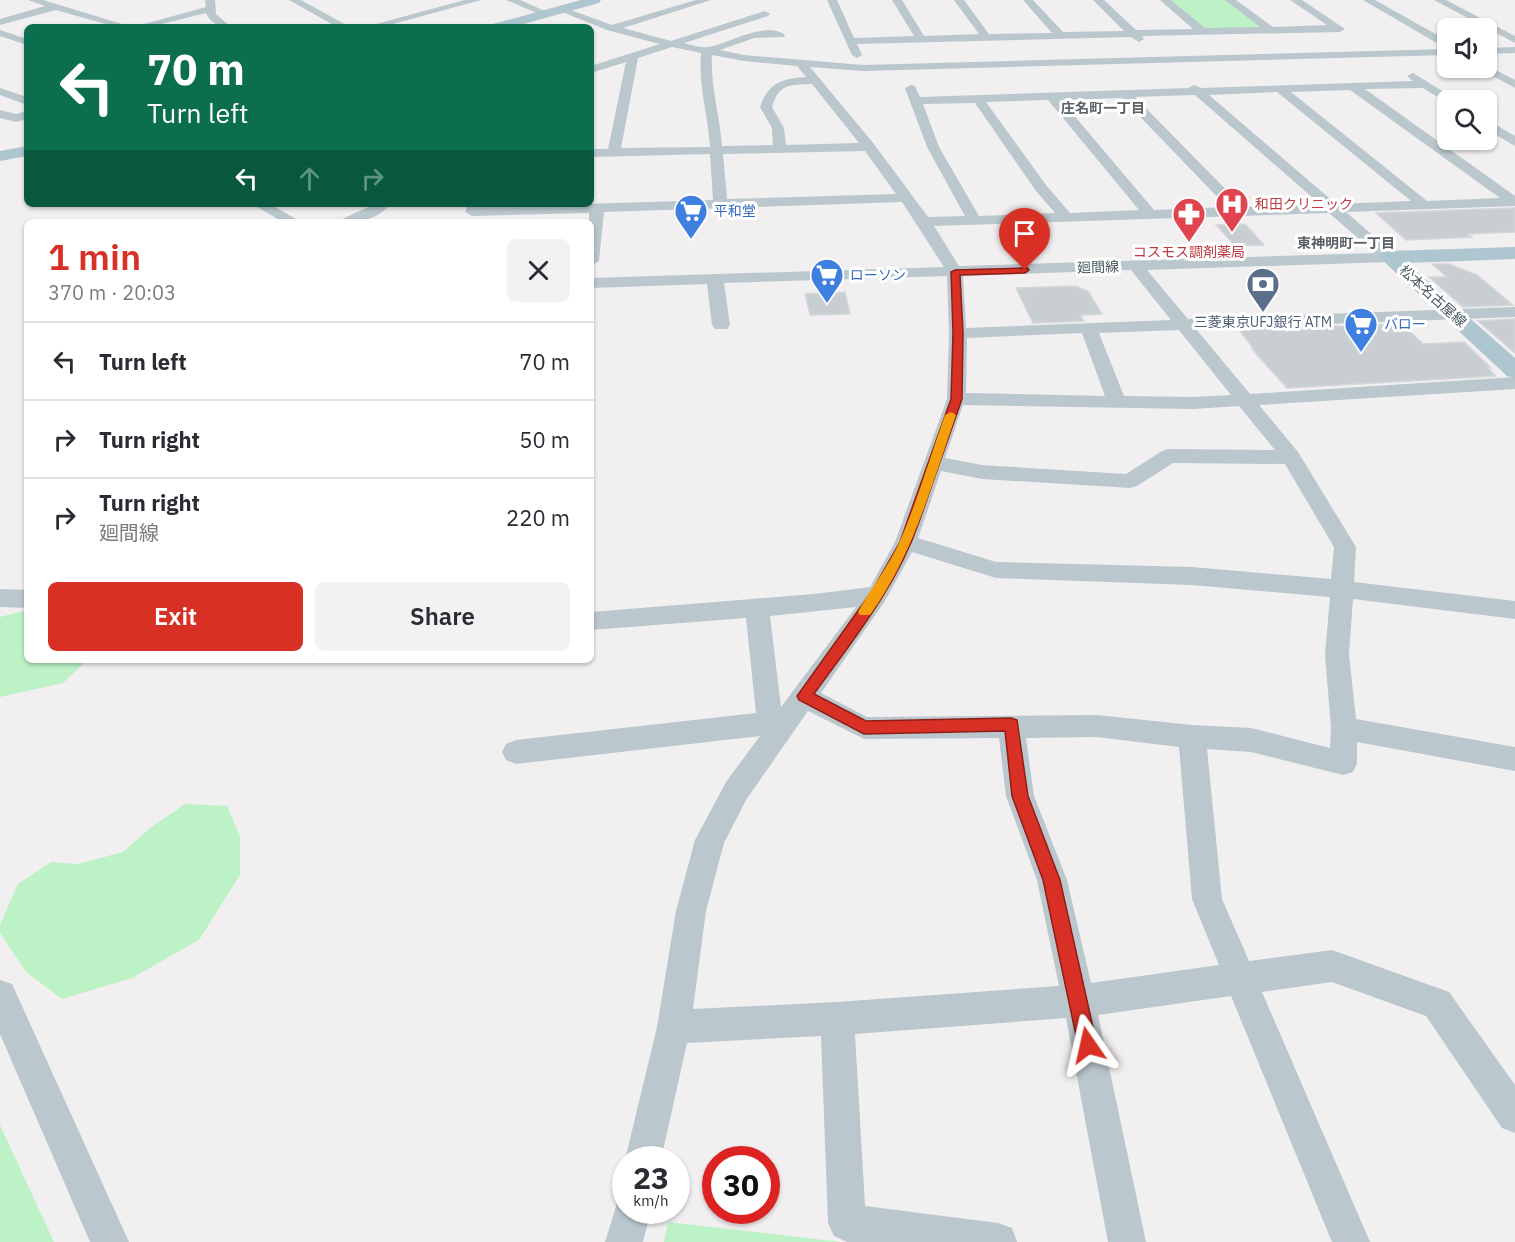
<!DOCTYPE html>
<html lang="en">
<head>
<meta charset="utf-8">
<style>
  :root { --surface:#fff; --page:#f2f2f3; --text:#2b2b33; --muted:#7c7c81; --line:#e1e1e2; --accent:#d93025 }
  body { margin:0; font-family:"IBM Plex Sans","Noto Sans JP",sans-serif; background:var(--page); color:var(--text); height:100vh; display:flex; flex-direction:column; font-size:22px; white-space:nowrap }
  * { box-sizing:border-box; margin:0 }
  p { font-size:20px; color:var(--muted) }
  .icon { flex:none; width:33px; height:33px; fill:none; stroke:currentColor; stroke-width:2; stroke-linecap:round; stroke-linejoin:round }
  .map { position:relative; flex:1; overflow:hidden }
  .side { position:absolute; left:24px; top:219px; width:570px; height:444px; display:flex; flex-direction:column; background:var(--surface); border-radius:9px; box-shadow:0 2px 4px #0004 }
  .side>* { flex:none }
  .top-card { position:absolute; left:24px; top:24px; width:570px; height:183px; border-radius:9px; box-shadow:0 2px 4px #0004; background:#0b6e4f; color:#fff; overflow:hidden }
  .controls { position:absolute; left:1437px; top:18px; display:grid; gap:12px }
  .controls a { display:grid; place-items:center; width:60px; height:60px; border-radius:9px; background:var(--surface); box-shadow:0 2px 4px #0004; font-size:30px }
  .speed { position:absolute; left:612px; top:1146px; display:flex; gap:12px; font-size:30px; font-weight:700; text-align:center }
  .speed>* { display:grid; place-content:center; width:78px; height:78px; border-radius:50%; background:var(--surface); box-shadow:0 2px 4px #0004; line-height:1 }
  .speed small { font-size:15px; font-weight:400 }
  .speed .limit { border:9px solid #d22; background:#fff; color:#111 }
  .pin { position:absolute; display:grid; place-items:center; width:51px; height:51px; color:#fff; margin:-62px -26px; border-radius:50% 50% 50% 0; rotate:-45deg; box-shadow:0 0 6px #0007 }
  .pin .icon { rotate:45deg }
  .me { position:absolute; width:66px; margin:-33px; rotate:349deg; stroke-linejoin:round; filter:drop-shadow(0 0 4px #0008) }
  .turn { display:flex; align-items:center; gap:21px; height:126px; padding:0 24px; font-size:27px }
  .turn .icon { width:78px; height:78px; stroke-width:2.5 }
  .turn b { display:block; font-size:42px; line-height:51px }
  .lanes { display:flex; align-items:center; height:57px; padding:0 24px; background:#0003; justify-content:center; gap:30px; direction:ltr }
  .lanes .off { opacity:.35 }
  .round { display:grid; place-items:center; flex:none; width:63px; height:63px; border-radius:9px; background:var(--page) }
  .summary { display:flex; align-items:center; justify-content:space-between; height:102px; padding:0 24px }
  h1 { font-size:36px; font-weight:600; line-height:45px; color:var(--accent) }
  .primary-button { display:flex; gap:12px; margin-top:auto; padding:12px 24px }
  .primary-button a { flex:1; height:69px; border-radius:9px; background:var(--accent); color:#fff; font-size:24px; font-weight:600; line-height:69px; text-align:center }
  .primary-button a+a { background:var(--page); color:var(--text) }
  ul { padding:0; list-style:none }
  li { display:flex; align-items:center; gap:18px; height:78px; padding:0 24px; border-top:2px solid var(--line) }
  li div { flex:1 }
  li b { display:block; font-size:22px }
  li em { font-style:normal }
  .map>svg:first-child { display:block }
  .green { fill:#bcf2c6 }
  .building { fill:#c9ced2; stroke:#d3d7db; stroke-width:1.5 }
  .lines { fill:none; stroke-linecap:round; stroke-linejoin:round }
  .minor { fill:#bac7cd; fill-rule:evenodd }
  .major { fill:#aec6d0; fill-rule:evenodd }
  .route { fill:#d93025; stroke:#8d1f18; stroke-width:1.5 }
  .slow { fill:#f59e0b }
  .labels { text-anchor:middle; stroke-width:6; stroke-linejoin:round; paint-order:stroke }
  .far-neighbourhood-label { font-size:14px; font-weight:bold; fill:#5b6165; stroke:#fff }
  .far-health-label { font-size:14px; fill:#be3a42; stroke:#fff; text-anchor:start }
  .far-shop-label { font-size:14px; fill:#366cbe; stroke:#fff; text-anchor:start }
  .far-street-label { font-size:14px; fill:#46575e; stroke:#fff }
  .far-service-label { font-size:14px; fill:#4e5e75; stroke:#fff }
</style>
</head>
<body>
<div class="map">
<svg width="1515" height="1242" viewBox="0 0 1515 1242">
  <rect width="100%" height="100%" fill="#f2eff0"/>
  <path class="green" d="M 1170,0 L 1226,0 L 1264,27 L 1205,29 Z
    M 27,610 L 27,660 L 87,660 L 63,683 L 0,697 L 0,617 Z
    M 185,804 L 227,806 L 240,836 L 240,875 L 199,940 L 132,978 L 62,999 L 26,972 L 0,933 L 0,925 L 18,884 L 51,862 L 78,864 L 123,852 L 150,828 Z
    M 0,1125 L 54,1242 L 0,1242 Z
    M 668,1222 L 841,1242 L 664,1242 Z"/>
  <path class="building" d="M 1515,208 L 1515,232 L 1468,234 L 1472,237 L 1406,240 L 1376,213 Z
    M 1245,224 L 1264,245 L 1235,246 L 1216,225 Z
    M 1432,264 L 1449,264 L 1477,275 L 1513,305 L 1463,307 L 1429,277 L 1447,277 Z
    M 1075,286 L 1088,291 L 1102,314 L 1080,315 L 1084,321 L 1033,323 L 1016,288 Z
    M 845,292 L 850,314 L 810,315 L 805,294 Z
    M 1515,319 L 1515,353 L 1478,321 Z
    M 1402,324 L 1423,344 L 1464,342 L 1491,368 L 1488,368 L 1496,376 L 1287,388 L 1252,349 L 1254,349 L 1239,330 Z"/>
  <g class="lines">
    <path class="minor" d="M 28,0 L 43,0 L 132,27 L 116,27 L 56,10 L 0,25 L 0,19 L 45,6 Z
      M 205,0 L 215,0 L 216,14 L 231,27 C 221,27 210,24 206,13 L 150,27 L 133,27 L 206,7 Z
      M 289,0 L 301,0 L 350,27 L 337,27 Z
      M 465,0 L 481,0 L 382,27 L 365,27 Z
      M 506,0 L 520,0 L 552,14 L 544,16 Z
      M 696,0 L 711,0 L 623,28 L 671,41 L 765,11 L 770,14 L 768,16 L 684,43 C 691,45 701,48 708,47 C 728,44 766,20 785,35 L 784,37 L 754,38 L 720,50 L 744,55 L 863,65 L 1447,49 L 1363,0 L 1375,0 L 1448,41 L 1448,55 L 863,71 L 810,67 L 874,144 L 928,217 L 965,216 L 927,147 L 905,88 L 911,85 L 915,86 L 920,97 L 1188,88 L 1194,85 L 1201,88 L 1413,81 L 1407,76 L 1413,73 L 1457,100 L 1447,103 L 1423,88 L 1365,89 L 1515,196 L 1515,206 L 1346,212 L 1394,254 L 1397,257 L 1394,260 L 1389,262 L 1147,270 L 1188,319 L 1515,307 L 1515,317 L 1196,329 L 1250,394 L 1515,377 L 1515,389 L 1259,405 L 1298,452 L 1356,547 L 1354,582 L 1515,601 L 1515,619 L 1353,599 L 1349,654 L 1356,719 L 1515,747 L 1515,771 L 1357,742 L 1357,763 L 1353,772 L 1343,775 L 1251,752 L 1207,749 L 1222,899 L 1249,961 L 1332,950 L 1449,992 L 1515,1085 L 1515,1133 L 1502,1128 L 1426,1016 L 1332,982 L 1262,992 L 1370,1242 L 1332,1242 L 1231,996 L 1098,1015 L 1146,1242 L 1108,1242 L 1066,1018 L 855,1034 L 865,1206 L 998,1223 L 1012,1228 L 1017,1242 L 847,1242 L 834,1236 L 828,1223 L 821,1036 L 687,1043 L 661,1160 L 626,1160 L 626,1162 L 625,1160 L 657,1027 L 676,911 L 695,840 L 726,782 L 760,736 L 516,764 L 506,760 L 502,752 L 506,744 L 516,740 L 756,713 L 746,618 L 591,630 L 591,612 L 814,594 L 870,587 L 895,542 L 947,399 L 949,333 L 947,276 L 724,283 L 730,325 L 727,329 L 715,329 L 712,325 L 707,284 L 591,288 L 591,278 L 944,267 L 902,202 L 604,212 L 599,261 L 591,266 L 589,213 L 472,216 L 465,212 L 468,204 L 482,204 L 481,207 L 713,200 L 710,154 L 591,157 L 591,149 L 608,149 L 626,62 L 591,73 L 591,66 L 660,44 L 607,30 L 557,10 L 565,8 L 612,25 ZM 672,47 L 701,53 C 698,84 708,115 710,147 L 621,148 L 638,58 ZM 712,55 L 744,61 L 797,66 L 806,77 C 783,78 768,83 760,107 L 772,128 L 773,145 L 722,146 C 720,116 710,85 712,55 ZM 812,84 L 859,143 L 786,145 L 784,128 L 772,107 C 779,83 790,85 812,84 ZM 1350,90 L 1500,198 L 1427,201 L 1291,92 ZM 1277,92 L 1411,201 L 1336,204 L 1209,95 ZM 1195,95 L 1320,204 L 1243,207 L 1135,97 ZM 1122,98 L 1227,207 L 1154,210 L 1061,100 ZM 1048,100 L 1139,210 L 1070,213 L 1046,185 L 986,102 ZM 975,103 L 1036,191 L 1055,213 L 979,216 L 939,147 L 923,104 ZM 865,151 L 896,194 L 727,199 L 723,154 ZM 1329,213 L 1375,253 L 959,266 L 934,226 ZM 1131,270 L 1171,320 L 966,328 L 963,276 ZM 1179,330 L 1231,395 L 1193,397 L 1124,396 L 1099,333 ZM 1082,333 L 1105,396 L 966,393 L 967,338 ZM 963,405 L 1193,409 L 1239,406 L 1275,450 L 1169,449 L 1162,451 L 1126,474 L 982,465 L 945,458 ZM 1173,463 L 1285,464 L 1334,547 L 1331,579 L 1192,567 L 996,562 L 918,538 L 941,471 L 982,479 L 1130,488 L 1137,486 ZM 912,552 L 996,578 L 1192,585 L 1330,597 L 1325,654 L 1331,728 L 1330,748 L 1251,728 L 1192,725 L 1097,715 L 867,717 L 821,693 L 885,601 ZM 856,607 L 781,707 L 770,616 ZM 808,711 L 864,739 L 999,738 L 1006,796 L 1037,880 L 1059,986 L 837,1002 L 693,1009 L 706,911 L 724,843 L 746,800 ZM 1097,737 L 1179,747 L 1192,899 L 1219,965 L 1091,983 L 1067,880 L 1034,796 L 1026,738 Z
      M 827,0 L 837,0 L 854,38 L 914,36 L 892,0 L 902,0 L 924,36 L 979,34 L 954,0 L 964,0 L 989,34 L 1052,33 L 1023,0 L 1033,0 L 1063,32 L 1124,31 L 1093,0 L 1104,0 L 1136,30 L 1193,29 L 1160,0 L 1171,0 L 1205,28 L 1260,27 L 1225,0 L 1236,0 L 1273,27 L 1327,25 L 1290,0 L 1302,0 L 1345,29 L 1340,32 L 1142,36 L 1144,39 L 1139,42 L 1131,37 L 857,44 L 862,55 L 857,58 L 852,55 Z
      M 1434,0 L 1446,0 L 1515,36 L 1515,43 Z
      M 0,30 L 27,39 L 27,45 L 0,36 Z
      M 1515,47 L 1515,53 L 1486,54 L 1486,48 Z
      M 1486,65 L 1515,80 L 1515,88 L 1478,68 L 1486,68 Z
      M 0,88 L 27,97 L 27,105 L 0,95 Z
      M 0,110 L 16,114 L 27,111 L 27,119 L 16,122 L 0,118 Z
      M 1486,119 L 1515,136 L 1515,146 L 1486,129 Z
      M 252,204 L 270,204 L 301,222 L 283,222 Z
      M 375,204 L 390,204 C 379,220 358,222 340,222 L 342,219 Z
      M 0,589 L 27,590 L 27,608 L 0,607 Z
      M 0,980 L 12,984 L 129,1242 L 90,1242 L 0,1034 Z
      M 626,1194 L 626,1210 L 651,1210 L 643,1242 L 605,1242 L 619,1197 Z"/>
    <path class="major" d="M 581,0 L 601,0 L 599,3 L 513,27 L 491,27 L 493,24 Z
      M 27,146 L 27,156 L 0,161 L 0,151 Z
      M 1515,247 L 1515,259 L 1407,263 L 1515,358 L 1515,378 L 1507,376 L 1379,257 L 1382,253 L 1389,251 Z"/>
  </g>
  <path class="route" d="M 1028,268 L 1029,270 L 1025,273 L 960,275 L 963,333 L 962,399 L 919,522 C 897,586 853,640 814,694 L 866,721 L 1011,718 L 1017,720 L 1028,796 L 1060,880 L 1097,1045 L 1094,1051 L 1088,1054 L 1081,1051 L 1078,1045 L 1043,880 L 1012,796 L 1005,731 L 864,734 L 799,700 L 797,696 L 872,591 L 900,542 L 907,522 L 951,399 L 953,333 L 951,272 L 955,270 Z"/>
  <path class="slow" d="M 951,412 L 956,415 C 932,484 913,555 870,615 L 860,615 L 858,612 C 871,588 889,566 900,541 C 918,500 930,457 945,415 Z"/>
  <defs>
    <symbol id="hospital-pin" viewBox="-11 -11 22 30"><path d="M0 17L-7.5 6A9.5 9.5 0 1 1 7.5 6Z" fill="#e0444e" stroke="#fff"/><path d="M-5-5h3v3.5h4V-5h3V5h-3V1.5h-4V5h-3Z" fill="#fff"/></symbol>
    <symbol id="supermarket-pin" viewBox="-11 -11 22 30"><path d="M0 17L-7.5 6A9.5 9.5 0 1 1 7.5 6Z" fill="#3f7fe0" stroke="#fff"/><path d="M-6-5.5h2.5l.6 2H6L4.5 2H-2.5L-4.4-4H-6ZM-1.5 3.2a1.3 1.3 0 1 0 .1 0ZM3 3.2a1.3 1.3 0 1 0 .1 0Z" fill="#fff"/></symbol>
    <symbol id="pharmacy-pin" viewBox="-11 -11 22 30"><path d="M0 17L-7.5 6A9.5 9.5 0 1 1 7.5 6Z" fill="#e0444e" stroke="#fff"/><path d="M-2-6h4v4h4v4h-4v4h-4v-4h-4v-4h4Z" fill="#fff"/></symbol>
    <symbol id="bank-pin" viewBox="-11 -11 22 30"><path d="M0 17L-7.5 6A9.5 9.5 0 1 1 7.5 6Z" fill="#5c6f8a" stroke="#fff"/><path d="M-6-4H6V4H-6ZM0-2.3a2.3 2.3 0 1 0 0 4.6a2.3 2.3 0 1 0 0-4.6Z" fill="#fff"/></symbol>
  </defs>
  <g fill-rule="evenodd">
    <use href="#hospital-pin" x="1213" y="185" width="38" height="52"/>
    <use href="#supermarket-pin" x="672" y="192" width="38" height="52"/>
    <use href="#pharmacy-pin" x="1170" y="195" width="38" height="52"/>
    <use href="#supermarket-pin" x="808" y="256" width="38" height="52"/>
    <use href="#bank-pin" x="1244" y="265" width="38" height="52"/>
    <use href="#supermarket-pin" x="1342" y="305" width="38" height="52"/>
  </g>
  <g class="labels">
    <g class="far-neighbourhood-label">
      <text x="1103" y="113">庄名町一丁目</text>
      <text x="1346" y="248">東神明町一丁目</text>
    </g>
    <g class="far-health-label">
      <text x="1255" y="209">和田クリニック</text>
      <text x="1189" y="257" text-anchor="middle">コスモス調剤薬局</text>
    </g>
    <g class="far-shop-label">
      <text x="714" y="216">平和堂</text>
      <text x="850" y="280">ローソン</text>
      <text x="1384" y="329">バロー</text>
    </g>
    <g class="far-street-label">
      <text transform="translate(1098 267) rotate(-2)" y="5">廻間線</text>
      <text transform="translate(1433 296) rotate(42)" y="5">松本名古屋線</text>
    </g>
    <g class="far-service-label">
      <text x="1263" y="327">三菱東京UFJ銀行 ATM</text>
    </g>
  </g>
</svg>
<div class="controls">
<a><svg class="icon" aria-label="sound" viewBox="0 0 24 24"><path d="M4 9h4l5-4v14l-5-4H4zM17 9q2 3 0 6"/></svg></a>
<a><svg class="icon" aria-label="search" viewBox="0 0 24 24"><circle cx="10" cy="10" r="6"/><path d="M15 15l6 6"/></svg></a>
</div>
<div class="speed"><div>23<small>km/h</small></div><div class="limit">30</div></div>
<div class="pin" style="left:1025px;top:270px;background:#d93025"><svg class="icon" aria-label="arrive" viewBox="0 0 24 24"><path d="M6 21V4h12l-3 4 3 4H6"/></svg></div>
<svg class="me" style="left:1088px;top:1045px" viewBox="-20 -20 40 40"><path d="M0-17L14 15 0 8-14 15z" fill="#d93025" stroke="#fff" stroke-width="4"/></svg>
<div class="top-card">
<div class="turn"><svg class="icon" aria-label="left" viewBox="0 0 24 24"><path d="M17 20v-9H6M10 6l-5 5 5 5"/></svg><div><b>70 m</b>Turn left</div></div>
<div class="lanes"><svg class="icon" aria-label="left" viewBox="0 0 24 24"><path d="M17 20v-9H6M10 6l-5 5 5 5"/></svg><svg class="icon off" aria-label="ahead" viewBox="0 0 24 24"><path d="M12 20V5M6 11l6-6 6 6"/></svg><svg class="icon off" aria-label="right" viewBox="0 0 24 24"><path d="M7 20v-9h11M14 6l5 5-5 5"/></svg></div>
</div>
<section class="side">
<div class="summary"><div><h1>1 min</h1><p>370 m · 20:03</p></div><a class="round"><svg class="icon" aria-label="close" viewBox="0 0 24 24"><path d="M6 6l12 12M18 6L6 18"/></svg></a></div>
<ul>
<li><svg class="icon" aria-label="left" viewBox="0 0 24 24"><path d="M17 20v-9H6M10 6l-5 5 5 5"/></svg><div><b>Turn left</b></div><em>70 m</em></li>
<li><svg class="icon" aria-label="right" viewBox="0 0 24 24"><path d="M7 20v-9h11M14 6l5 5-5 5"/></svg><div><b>Turn right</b></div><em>50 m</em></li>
<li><svg class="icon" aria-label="right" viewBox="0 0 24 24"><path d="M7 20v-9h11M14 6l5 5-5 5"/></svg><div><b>Turn right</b><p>廻間線</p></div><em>220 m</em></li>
</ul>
<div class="primary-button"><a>Exit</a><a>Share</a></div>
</section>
</div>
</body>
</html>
